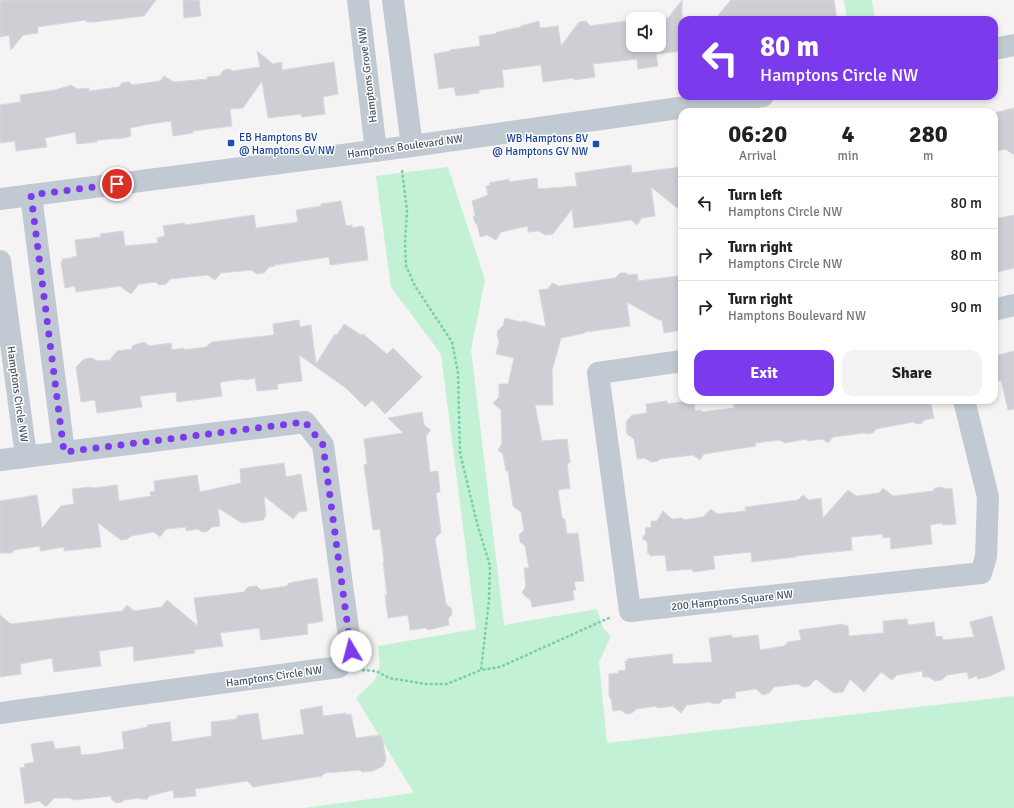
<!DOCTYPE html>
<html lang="en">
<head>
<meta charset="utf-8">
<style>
  :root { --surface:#fff; --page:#f2f2f2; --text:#222; --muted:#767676; --line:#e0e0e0; --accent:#7c3aed }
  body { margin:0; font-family:Signika,sans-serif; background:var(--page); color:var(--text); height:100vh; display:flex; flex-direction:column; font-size:15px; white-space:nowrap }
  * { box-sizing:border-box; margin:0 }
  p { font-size:13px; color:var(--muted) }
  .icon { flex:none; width:22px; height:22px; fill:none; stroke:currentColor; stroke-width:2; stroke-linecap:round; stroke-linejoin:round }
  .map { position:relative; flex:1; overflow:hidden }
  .details { position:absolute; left:678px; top:108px; width:320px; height:296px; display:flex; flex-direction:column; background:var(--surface); border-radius:12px; box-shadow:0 2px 6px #0003 }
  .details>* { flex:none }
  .hud { position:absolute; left:678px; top:16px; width:320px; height:84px; border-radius:12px; box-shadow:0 2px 6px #0003; background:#7c3aed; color:#fff; overflow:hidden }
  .fabs { position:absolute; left:626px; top:12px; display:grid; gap:8px }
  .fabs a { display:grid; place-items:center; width:40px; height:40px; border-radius:8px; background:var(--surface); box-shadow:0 2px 6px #0003; font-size:20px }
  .pin { position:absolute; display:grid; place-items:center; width:34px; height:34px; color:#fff; margin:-17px; border:2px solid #fff; border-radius:50%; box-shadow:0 1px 4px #0007 }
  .me { position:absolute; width:44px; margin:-22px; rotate:352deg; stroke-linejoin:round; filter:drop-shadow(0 0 3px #0008) }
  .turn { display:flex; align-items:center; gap:14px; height:84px; padding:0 16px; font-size:18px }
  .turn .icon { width:52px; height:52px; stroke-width:2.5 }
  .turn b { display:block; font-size:28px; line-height:34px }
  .eta { display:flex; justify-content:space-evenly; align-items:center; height:68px; text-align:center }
  .eta b { font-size:24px; font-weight:700; line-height:28px }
  .cta { display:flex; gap:8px; margin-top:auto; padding:8px 16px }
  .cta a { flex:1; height:46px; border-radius:12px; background:var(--accent); color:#fff; font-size:16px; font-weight:700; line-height:46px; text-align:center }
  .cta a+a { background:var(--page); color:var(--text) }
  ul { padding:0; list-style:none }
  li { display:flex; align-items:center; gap:12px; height:52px; padding:0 16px; border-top:1px solid var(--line) }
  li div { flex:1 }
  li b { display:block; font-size:15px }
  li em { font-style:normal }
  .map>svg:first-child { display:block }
  .green { fill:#c3f1d5 }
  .building { fill:#cdcfd5; stroke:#d7d9de }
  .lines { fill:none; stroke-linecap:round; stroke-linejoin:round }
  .path { stroke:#7ad0a6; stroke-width:2.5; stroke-dasharray:3 2; stroke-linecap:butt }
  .minor { stroke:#c1cad2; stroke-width:22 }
  .tertiary { stroke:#c1cad2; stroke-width:22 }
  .route { stroke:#7c3aed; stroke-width:7; stroke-dasharray:0 12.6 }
  .transit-dot { fill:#1a4fb4; stroke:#fff; stroke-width:1.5 }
  .labels { text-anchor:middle; stroke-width:3; stroke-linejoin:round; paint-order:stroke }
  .street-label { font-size:11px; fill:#4a5661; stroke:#fff }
  .transit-label { font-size:11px; fill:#164399; stroke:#fff; text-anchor:start }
</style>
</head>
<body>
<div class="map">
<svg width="1014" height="808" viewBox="0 0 1014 808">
  <rect width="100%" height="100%" fill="#f5f3f3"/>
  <path class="green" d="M 844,0 L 872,0 L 875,20 L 847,20 Z
    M 448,167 L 485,280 L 471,350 L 504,625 L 597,609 L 603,628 L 611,636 L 599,662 L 607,743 L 1014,696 L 1014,808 L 304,808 L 414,793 L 356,698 L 375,680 L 380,666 L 378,646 L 476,629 L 441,354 L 391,287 L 376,176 Z"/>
  <path class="building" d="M 0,0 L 156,0 L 144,16 L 93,22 L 86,22 L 86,20 L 37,27 L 38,33 L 23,35 L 11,50 L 9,35 L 0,37 Z
    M 183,0 L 199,0 L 201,16 L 184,18 Z
    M 682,0 L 682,51 L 656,54 L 658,66 L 638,69 L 637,59 L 593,64 L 595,77 L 574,80 L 574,78 L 543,82 L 541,65 L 502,70 L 504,87 L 479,90 L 479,93 L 456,96 L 454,87 L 439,89 L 434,54 L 450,51 L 450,50 L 480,46 L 479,36 L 495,34 L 497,32 L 521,27 L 521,26 L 539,21 L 540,28 L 558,26 L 561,46 L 579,22 L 586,21 L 590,26 L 633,20 L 633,45 L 659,45 L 659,19 L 668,18 Z
    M 731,0 L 834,0 L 837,20 L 714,20 Z
    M 257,51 L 273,64 L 282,62 L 282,70 L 334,62 L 338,94 L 323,97 L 325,114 L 302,117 L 301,114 L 268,118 L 262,81 L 243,108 L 230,109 L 232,126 L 201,130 L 193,131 L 193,133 L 173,136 L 171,121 L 149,124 L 130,128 L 131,136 L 124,138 L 97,140 L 97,142 L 77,144 L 75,132 L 45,138 L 47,147 L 16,151 L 15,141 L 0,143 L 0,105 L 21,102 L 20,95 L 55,90 L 71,85 L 77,89 L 89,88 L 89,91 L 119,87 L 122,83 L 129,82 L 132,85 L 160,81 L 164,76 L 174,82 L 207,79 L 207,77 L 219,76 L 224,70 L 230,69 L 232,71 L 260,67 Z
    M 1014,108 L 1014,155 L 1005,149 L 994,152 L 994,113 Z
    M 631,165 L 632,173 L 682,167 L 682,212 L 651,187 L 655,216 L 642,218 L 637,225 L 631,220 L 574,228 L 572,209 L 553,234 L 545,235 L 539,231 L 528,232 L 528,226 L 501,232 L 496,240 L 487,235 L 480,237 L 477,224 L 475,223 L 473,217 L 475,215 L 472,201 L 488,195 L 486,186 L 490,185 L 489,183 L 509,179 L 509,182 L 537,178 L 538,189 L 577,186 L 575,173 Z
    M 341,201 L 346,226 L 352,225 L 352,228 L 362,226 L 364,228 L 368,260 L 330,265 L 329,257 L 274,265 L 275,266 L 269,267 L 264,273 L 257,274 L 251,270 L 221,273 L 215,280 L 208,275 L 170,279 L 166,284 L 159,285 L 156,282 L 139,284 L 131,294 L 120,286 L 76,292 L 75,286 L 65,288 L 61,262 L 63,261 L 62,259 L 72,258 L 72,257 L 77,256 L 75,240 L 101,237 L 100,234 L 123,231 L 125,246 L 158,243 L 157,238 L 165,236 L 163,226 L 184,223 L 185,225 L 254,215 L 256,228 L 298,222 L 296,210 L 321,206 L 321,204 Z
    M 1014,215 L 1014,268 L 994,273 L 994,219 Z
    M 620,273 L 626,273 L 629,275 L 637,274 L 638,281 L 678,276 L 682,306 L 682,330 L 664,333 L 662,320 L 659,320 L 627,302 L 630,326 L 585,332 L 585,333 L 561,338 L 552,371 L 553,405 L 535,405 L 542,441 L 567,439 L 570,463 L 567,463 L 570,488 L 558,490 L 562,517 L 565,520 L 567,534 L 578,533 L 584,581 L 574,582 L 576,590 L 573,590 L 574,600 L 532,607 L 531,601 L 522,593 L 526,586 L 524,568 L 529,568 L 525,546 L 520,542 L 519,535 L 524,530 L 521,512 L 513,506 L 508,471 L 506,471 L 503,454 L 498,450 L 502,443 L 501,410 L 493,403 L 499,397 L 499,384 L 508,384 L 514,358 L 496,354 L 499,342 L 497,335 L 498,330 L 503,326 L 505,318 L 521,322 L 523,321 L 546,327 L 539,290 L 548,289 L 552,283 L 559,286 L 615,278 Z
    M 299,320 L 300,327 L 311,325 L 316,364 L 335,334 L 337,335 L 344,324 L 361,335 L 363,334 L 387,354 L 393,348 L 422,377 L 385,414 L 372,400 L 365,407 L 346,388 L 299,355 L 302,381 L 277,384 L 278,389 L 257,391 L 255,378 L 245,380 L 243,379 L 220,382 L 222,396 L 201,399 L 177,402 L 176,392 L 140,396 L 142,407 L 97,413 L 95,400 L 81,402 L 76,367 L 84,359 L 92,358 L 97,361 L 110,360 L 117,351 L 132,349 L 132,346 L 144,342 L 149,346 L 171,343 L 172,350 L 184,348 L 184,350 L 206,347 L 212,342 L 274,335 L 273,324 Z
    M 1014,351 L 1014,409 L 1008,410 L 1001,380 L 998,381 L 994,364 L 994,356 Z
    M 694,400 L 695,411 L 701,410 L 701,412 L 734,408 L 733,400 L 930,400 L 934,418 L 924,420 L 922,423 L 917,424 L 913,422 L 876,429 L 873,433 L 866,434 L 864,433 L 833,437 L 828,443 L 823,439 L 807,441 L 807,439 L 785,443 L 780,440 L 755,443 L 756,446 L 704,454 L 700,460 L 693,455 L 660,459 L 658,461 L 651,462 L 645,458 L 637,459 L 634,439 L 627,434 L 626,422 L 632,415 L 647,413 L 646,404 L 667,401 L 667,404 Z
    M 422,412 L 424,425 L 431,430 L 426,436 L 430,472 L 438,471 L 440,492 L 436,493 L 441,532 L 435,539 L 446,604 L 451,608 L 452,614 L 448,619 L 449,625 L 428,630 L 426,628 L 410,630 L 408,615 L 388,618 L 385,595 L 387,595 L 383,562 L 384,561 L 380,529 L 373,530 L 368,494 L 364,465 L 367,464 L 364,439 L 403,433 L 388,418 Z
    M 284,463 L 286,477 L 301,474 L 307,511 L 299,512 L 293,519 L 264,496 L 266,515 L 263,520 L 242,523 L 218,508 L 220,526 L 212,527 L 208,531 L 202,532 L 197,529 L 186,531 L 186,527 L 166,529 L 160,537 L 154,532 L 131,536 L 128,539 L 121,540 L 98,523 L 101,547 L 64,551 L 64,547 L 40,551 L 40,546 L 14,550 L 12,553 L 0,553 L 0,501 L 37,495 L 42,528 L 61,506 L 74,504 L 72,489 L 92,487 L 93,488 L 117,485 L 119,501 L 151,496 L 150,492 L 155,491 L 154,481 L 197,475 L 200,492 L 241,483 L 240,469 Z
    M 942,487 L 945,489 L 952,488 L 956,524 L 943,525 L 942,523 L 930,525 L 932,544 L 891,549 L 890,537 L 883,538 L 883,534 L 851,537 L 852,550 L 796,556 L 796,557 L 752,562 L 751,552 L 713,556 L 715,569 L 693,572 L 692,569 L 667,571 L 665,555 L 650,556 L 650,554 L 648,554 L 647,542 L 642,538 L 646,533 L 645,528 L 651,527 L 651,521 L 657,521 L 663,511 L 672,519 L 683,518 L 683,520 L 703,517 L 711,509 L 717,514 L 746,511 L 745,507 L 798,500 L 803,495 L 809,500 L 821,498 L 823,518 L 848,490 L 856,496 L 879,493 L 883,488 L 893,496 L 933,491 L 935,488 Z
    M 317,578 L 323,621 L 307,624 L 308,634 L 261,640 L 259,628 L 220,633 L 223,646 L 194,650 L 195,653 L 134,661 L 133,646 L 99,651 L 101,666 L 54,672 L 52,658 L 20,664 L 21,674 L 0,677 L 0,615 L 11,624 L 122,611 L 127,605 L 134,611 L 162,607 L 167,600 L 198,626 L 194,598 L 244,592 L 248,587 L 257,586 L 261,590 L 287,586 L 289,583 Z
    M 992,616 L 1005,669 L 990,676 L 978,679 L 977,676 L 969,679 L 967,672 L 947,675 L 942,680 L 935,681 L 929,677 L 923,677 L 922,671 L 897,675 L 892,680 L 881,672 L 864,692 L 850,679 L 843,692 L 834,693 L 816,679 L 809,686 L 803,687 L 798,684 L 774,687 L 769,693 L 763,695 L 756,689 L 735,692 L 736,698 L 723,699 L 720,703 L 713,704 L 710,702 L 687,705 L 681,713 L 673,706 L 657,708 L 657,706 L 636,709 L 632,713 L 626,714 L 621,710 L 613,711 L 611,699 L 609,697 L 609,674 L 619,673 L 618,671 L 626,670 L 625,661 L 628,661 L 627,659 L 672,654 L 673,664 L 712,662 L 709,638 L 732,635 L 732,638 L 758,635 L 760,650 L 784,646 L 788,642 L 801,640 L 799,630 L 844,624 L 844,626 L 848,625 L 849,636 L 884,633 L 883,621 L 907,619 L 908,625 L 934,622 L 936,637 L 942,636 L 943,640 L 974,637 L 970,622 Z
    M 322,706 L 323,716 L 346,713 L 346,715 L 351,714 L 356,738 L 380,735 L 380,737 L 382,736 L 386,760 L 383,766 L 373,771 L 362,772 L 360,770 L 325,773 L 322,776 L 253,787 L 247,781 L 195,789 L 196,796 L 174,798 L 173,790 L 149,796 L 147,799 L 141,799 L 139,798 L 124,800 L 122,802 L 116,803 L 111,799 L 111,796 L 73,800 L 70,798 L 54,798 L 46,807 L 39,801 L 25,804 L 20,768 L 25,767 L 24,764 L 34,762 L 31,744 L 53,741 L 55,749 L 80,746 L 81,755 L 94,754 L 124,749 L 122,732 L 148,727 L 147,725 L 170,722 L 172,742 L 212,736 L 211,722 L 237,719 L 237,716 L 258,713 L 262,740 L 304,734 L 300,710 Z"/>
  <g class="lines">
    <path class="path" d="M 402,170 L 407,211 L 405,242 L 406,266 L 415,286 L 452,342 L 458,373 L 460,453 L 477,523 L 490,566 L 489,600 L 481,670 L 500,667 L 611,617
      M 362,670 L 376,671 L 389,678 L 426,684 L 447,684 L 481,670"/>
    <path class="minor" d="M 358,0 L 376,151
      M 393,0 L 412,146
      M 31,195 L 64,452
      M 0,261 L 26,456
      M 994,310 L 1014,305
      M 682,361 L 598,373 L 630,611 L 981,573 L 986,557 L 988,497 L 964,400
      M 0,460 L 305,422 L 323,445 L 351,651 L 339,667 L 0,713"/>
    <path class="tertiary" d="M 994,49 L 1014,45
      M 0,199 L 412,146 L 763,96"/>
  </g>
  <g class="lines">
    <path class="route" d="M 117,184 L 31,195 L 64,452 L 305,422 L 323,445 L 351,651"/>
  </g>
  <g class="transit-dot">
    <rect x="227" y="139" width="8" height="8" rx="2"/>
    <rect x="592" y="140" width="8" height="8" rx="2"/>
  </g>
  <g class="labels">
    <g class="street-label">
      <text transform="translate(367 75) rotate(-97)" y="4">Hamptons Grove NW</text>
      <text transform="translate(405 146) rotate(-8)" y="4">Hamptons Boulevard NW</text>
      <text transform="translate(18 394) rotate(82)" y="4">Hamptons Circle NW</text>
      <text transform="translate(732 600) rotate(-6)" y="4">200 Hamptons Square NW</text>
      <text transform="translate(274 676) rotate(-8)" y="4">Hamptons Circle NW</text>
    </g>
    <g class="transit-label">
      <text x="239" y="141">EB Hamptons BV<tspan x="239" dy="13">@ Hamptons GV NW</tspan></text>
      <text x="588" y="142" text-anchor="end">WB Hamptons BV<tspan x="588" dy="13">@ Hamptons GV NW</tspan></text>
    </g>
  </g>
</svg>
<div class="fabs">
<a><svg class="icon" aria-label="sound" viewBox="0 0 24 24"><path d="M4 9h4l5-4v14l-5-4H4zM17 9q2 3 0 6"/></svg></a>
</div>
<div class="pin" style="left:117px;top:184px;background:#d93025"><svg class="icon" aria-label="arrive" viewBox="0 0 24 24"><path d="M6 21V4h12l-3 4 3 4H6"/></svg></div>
<svg class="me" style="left:351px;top:651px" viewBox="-20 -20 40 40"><circle r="19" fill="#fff"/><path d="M0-13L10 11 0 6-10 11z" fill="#7c3aed"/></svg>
<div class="hud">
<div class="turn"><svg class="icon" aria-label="left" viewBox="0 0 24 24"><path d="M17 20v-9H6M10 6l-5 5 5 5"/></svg><div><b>80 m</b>Hamptons Circle NW</div></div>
</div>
<section class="details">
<div class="eta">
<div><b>06:20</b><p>Arrival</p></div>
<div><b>4</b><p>min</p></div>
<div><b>280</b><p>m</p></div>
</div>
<ul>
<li><svg class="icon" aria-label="left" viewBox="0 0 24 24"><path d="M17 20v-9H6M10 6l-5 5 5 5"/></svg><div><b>Turn left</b><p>Hamptons Circle NW</p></div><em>80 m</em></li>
<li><svg class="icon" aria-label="right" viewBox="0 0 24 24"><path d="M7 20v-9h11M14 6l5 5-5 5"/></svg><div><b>Turn right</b><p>Hamptons Circle NW</p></div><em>80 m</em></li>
<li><svg class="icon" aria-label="right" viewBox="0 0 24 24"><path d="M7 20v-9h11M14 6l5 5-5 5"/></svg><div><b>Turn right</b><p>Hamptons Boulevard NW</p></div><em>90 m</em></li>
</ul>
<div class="cta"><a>Exit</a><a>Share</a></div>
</section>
</div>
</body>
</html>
